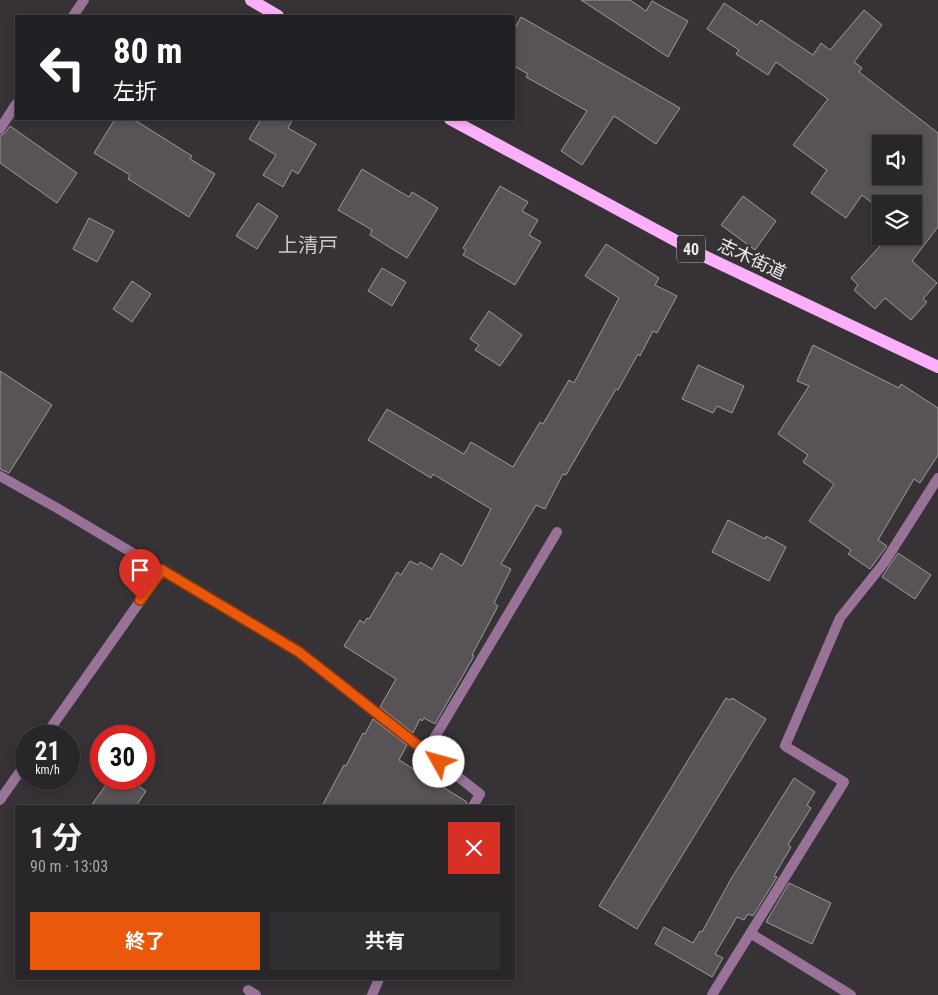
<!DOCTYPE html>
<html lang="ja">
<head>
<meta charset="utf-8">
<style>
  :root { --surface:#282628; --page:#302e30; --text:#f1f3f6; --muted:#a5a5a8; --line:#444345; --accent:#ea580c }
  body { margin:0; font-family:"Roboto Condensed","Noto Sans JP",sans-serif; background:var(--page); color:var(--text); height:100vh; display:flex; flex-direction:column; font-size:19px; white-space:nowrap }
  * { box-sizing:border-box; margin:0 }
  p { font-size:16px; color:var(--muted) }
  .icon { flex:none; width:28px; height:28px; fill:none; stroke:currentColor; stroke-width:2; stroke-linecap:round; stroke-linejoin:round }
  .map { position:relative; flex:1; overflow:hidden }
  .drawer { position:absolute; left:15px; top:805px; width:500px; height:175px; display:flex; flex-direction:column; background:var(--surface); border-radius:0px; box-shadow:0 2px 8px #0003,0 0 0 1px var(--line) }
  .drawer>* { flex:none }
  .guide { position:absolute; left:15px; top:15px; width:500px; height:105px; border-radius:0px; box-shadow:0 2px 8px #0003,0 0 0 1px var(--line); background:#202124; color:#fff; overflow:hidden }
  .controls { position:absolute; left:872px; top:135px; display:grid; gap:10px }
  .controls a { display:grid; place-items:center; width:50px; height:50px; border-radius:0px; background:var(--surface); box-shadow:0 2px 8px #0003,0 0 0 1px var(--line); font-size:25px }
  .speed { position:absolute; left:15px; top:725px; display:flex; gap:10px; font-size:25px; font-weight:700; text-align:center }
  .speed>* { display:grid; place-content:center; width:65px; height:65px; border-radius:50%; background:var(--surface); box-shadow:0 2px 8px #0003,0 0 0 1px var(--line); line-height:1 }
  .speed small { font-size:12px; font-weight:400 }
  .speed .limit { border:8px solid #d22; background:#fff; color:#111 }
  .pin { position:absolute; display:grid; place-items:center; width:42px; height:42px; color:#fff; margin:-51px -21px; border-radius:50% 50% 50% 0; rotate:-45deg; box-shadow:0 0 5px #0007 }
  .pin .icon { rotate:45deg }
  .me { position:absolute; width:55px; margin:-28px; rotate:308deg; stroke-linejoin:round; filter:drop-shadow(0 0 4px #0008) }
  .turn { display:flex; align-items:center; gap:18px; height:105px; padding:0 15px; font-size:22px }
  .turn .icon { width:65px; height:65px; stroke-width:2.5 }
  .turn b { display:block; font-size:35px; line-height:42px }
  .round { display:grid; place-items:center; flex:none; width:52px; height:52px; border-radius:0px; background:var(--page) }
  .headline { display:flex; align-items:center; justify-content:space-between; height:85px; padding:0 15px }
  h1 { font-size:30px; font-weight:700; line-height:38px }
  .action { display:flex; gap:10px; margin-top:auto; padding:10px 15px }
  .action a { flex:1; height:58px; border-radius:0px; background:var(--accent); color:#fff; font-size:20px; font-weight:700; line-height:58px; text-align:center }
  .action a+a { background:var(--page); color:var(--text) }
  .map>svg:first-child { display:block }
  .building { fill:#575357; stroke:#9d999d; fill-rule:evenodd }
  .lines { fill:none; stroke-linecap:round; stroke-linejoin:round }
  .lane { stroke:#987397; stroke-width:10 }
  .street { stroke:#987397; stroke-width:10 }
  .primary { stroke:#fcb0fb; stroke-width:12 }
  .route-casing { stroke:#983908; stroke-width:12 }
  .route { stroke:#ea580c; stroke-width:9 }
  .labels { text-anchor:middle; stroke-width:5; stroke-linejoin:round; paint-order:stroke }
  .shield { fill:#363235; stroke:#b4b1b4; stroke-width:1 }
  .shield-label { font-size:16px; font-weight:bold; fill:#eae7ea }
  .street-label { font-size:18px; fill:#eae7ea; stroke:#363235 }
  .quarter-label { font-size:20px; fill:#ccc8cc; stroke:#363235 }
</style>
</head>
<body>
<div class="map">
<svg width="938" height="995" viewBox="0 0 938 995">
  <rect width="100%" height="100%" fill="#363235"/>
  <path class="building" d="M 581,0 L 630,0 L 646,11 L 652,1 L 688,21 L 668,57 Z
    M 724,3 L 757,25 L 761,20 L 813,55 L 821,43 L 830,50 L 864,10 L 882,25 L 854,62 L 862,68 L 859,72 L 938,133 L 938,227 L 912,261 L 937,283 L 923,299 L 927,302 L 911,320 L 885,298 L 875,309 L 854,290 L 858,285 L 851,278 L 889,236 L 914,236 L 914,204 L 881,204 L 881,210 L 862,195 L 846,218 L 811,193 L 827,170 L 793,145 L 828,99 L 776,62 L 768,75 L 736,54 L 739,50 L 707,29 ZM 881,144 L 914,144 L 914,176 L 881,176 Z
    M 521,17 L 680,108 L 656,144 L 614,116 L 582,165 L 561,151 L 587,111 L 526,77 L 528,74 L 514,66 L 514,30 Z
    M 115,119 L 133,119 L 192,156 L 190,159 L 215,174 L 189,217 L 128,179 L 130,175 L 94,153 Z
    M 261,119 L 293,119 L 288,128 L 316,144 L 298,174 L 292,170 L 283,187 L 263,175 L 276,155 L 249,139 Z
    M 10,126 L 77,173 L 57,203 L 0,163 L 0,136 L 5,133 Z
    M 362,169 L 409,197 L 412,192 L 438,208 L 407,258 L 370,235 L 372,230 L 338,210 Z
    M 500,186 L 528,202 L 522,211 L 538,220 L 529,235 L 541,242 L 515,285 L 463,255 L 466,250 L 463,248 Z
    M 743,196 L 776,221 L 755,250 L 721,225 Z
    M 258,203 L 278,216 L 257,249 L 236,236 Z
    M 89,218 L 114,231 L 97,262 L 73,249 Z
    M 606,244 L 659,278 L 655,285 L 677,296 L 657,333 L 653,331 L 640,356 L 638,354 L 618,390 L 616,389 L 566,475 L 563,474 L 545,509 L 536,505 L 501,564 L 511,569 L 494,603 L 498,606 L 472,655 L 474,656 L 435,724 L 424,718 L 422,721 L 420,719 L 413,733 L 380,707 L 396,679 L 344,646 L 360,620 L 364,623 L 367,618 L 369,619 L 397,572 L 401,575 L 410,561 L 418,565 L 420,562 L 432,569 L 441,553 L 462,566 L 491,509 L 433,474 L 431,478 L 368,440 L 387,409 L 464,454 L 471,442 L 513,467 L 540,422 L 543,424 L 569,380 L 574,383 L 619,298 L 585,276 Z
    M 382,268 L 406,282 L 392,306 L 368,291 Z
    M 132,281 L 151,294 L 132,322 L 113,309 Z
    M 489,311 L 522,335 L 500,366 L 475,350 L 479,345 L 470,339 Z
    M 813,345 L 899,388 L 901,384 L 938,408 L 938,455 L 920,483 L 914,479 L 878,540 L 887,546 L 870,569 L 848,554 L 851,550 L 809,521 L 834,484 L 803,462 L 808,455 L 778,434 L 809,386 L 797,381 Z
    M 698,365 L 744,386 L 732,413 L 717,406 L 713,413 L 682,399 Z
    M 0,371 L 52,405 L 9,473 L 0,469 Z
    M 728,520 L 765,539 L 766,536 L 786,547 L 769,581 L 712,552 Z
    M 898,553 L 931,575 L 915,599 L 882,577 Z
    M 726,698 L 730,700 L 732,698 L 766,719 L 637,929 L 599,906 Z
    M 373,719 L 407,745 L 399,760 L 467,802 L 466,806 L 322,806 L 344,765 L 346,766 L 363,733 L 365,734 Z
    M 794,778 L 815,792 L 807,805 L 811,808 L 788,845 L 791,847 L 774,876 L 777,877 L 753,916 L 748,914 L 744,920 L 737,917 L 715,954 L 723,958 L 712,977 L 655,944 L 664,927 L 693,943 L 700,931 L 702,932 L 731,879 Z
    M 110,779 L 128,779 L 146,791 L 136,806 L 91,806 Z
    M 789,883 L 831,903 L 812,944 L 766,922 Z"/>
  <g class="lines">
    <path class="lane" d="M 426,752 L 557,532"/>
    <path class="street" d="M 73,16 L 84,0
      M 0,129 L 16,104
      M 0,476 L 57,508 L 299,652 L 480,794 L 473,806
      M 45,736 L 162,570
      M 0,800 L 26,763
      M 750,933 L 851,995
      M 248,990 L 256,995
      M 372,995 L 379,979
      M 712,995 L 844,782 L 785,746 L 840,618 L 884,563 L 938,478"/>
    <path class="primary" d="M 251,0 L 278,16
      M 450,119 L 706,257 L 938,367"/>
  </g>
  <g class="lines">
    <defs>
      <path id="route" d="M 140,600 L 162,570 L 299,652 L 439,762"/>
    </defs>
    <use href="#route" class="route-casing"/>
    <use href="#route" class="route"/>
  </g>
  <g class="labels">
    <rect class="shield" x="677" y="235.5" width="28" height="27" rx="4"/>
    <g class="shield-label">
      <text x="691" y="255">40</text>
    </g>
    <g class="street-label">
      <text transform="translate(752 259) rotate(25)" y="6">志木街道</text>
    </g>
    <g class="quarter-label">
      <text x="308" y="252">上清戸</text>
    </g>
  </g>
</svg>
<div class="controls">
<a><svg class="icon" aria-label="sound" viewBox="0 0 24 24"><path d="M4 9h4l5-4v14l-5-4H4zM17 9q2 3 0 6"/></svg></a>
<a><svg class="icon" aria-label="layers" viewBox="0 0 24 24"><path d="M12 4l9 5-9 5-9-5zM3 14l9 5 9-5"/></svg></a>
</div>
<div class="speed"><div>21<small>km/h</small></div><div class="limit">30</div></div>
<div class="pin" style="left:140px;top:600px;background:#d93025"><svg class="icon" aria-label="arrive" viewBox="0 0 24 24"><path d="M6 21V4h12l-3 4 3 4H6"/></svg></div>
<svg class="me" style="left:439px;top:762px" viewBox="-20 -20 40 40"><circle r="19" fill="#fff"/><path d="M0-13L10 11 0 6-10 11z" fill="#ea580c"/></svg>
<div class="guide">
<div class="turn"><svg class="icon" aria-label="left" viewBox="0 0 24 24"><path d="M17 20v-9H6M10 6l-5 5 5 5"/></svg><div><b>80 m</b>左折</div></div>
</div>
<section class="drawer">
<div class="headline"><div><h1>1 分</h1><p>90 m · 13:03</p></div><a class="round" style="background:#d93025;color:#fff"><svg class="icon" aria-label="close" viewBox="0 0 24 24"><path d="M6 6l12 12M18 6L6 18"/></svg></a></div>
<div class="action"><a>終了</a><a>共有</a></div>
</section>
</div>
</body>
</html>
